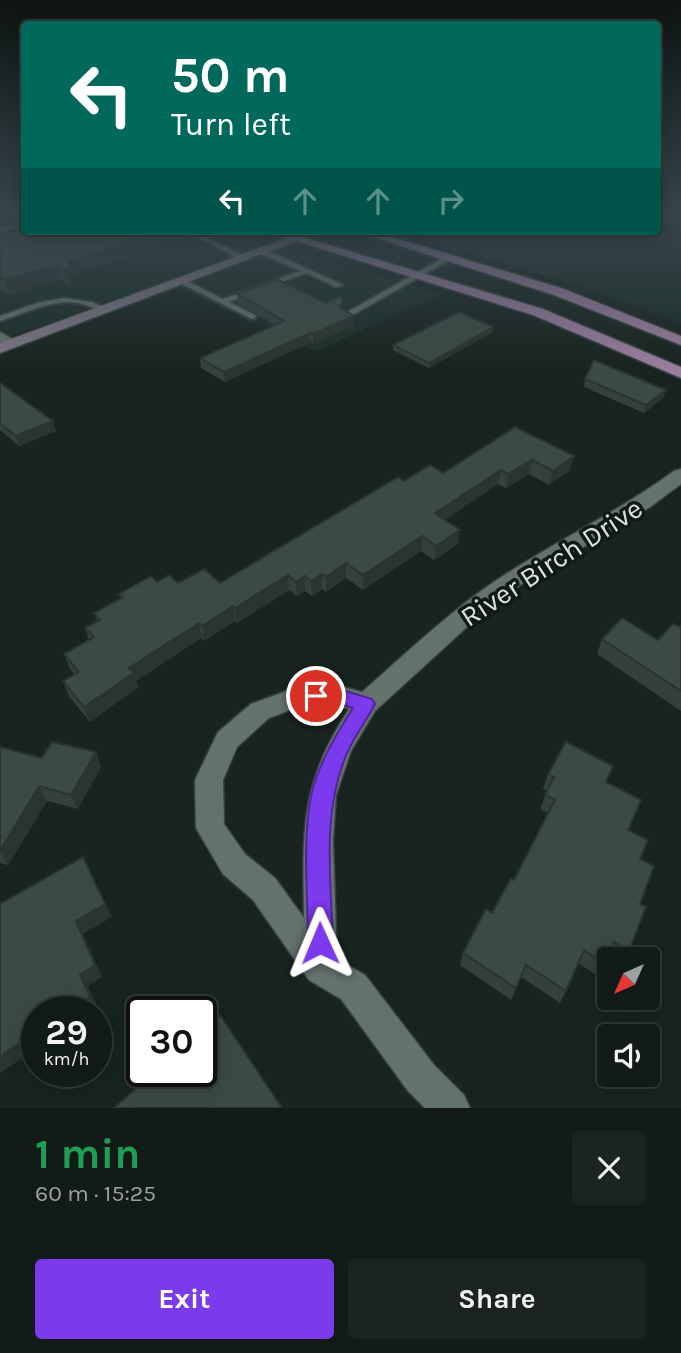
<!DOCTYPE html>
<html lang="en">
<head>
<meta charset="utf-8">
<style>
  :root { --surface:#121b17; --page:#1b2420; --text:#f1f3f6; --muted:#9ca1a1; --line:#313936; --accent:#7c3aed }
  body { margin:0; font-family:Karla,sans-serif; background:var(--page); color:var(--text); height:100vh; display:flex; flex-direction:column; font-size:26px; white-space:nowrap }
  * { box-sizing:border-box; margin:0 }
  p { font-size:23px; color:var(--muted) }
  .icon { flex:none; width:38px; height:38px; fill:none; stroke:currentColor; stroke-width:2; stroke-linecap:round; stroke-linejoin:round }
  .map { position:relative; height:1108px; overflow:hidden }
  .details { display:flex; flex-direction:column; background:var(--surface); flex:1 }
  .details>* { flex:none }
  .hud { position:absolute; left:21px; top:21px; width:640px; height:214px; border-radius:7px; box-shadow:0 4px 18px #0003,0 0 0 2px var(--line); background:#00695c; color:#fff; overflow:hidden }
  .needle { width:46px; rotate:225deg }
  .fabs { position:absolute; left:597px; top:947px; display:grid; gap:14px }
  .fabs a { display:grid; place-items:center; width:63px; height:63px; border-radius:7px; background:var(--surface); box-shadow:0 4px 18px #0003,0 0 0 2px var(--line); font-size:35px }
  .speed { position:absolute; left:21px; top:996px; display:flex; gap:14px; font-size:35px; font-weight:700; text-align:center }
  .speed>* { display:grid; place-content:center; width:91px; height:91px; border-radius:50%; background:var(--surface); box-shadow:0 4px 18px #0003,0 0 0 2px var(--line); line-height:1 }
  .speed small { font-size:18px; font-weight:400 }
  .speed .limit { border:4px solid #111; border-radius:10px; background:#fff; color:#111 }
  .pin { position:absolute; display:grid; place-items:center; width:60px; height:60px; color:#fff; margin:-30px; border:4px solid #fff; border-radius:50%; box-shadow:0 2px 7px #0007 }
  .me { position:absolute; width:77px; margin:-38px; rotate:359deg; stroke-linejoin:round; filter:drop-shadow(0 0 5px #0008) }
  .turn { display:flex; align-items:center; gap:24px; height:147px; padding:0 35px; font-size:32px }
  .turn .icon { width:91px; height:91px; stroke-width:2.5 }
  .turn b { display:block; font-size:49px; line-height:60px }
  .lanes { display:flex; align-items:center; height:66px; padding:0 35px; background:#0003; justify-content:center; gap:35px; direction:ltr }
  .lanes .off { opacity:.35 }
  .round { display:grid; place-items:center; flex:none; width:74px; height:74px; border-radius:7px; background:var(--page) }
  .overview { display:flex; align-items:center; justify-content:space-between; height:119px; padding:0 35px }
  h1 { font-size:42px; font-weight:700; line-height:52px; color:#1e9e55 }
  .cta { display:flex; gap:14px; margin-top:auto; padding:14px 35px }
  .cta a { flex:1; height:80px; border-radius:7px; background:var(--accent); color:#fff; font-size:28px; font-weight:700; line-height:80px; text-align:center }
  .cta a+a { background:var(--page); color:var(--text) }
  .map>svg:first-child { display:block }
  .built { fill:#1b2f27 }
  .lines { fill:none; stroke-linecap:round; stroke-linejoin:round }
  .lane-casing { stroke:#37403c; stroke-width:4 }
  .street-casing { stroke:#37403c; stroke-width:3 }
  .secondary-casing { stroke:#37403c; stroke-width:3 }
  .primary-casing { stroke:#37403c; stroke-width:3 }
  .lane { fill:#64726c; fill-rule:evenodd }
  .street { fill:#64726c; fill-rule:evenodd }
  .secondary { fill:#7e7785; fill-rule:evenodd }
  .primary { fill:#987d9d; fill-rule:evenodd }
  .wall { fill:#34403a }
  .shaded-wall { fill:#2a3430 }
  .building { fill:#3c4a44; stroke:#2a3430; stroke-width:2 }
  .route { fill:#7c3aed; stroke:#51269a; stroke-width:2 }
  .labels { text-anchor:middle; stroke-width:7; stroke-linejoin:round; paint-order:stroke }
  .near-street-label { font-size:28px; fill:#dae2de; stroke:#0e1a15 }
</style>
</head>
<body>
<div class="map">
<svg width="681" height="1108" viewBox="0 0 681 1108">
  <rect width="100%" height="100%" fill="#18241f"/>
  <path class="built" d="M 0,213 L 24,213 L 24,231 L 251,231 L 259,238 L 291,250 L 442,294 L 315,352 L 164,282 L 0,340 Z
    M 658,213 L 681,213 L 681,323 L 583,287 L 399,231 L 658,231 Z"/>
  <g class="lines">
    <defs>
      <path id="lane" d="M 24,222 L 24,226 L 0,232 L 0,228 Z
        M 185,231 L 193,231 L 250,259 L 243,261 Z
        M 261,250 L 267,250 L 343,285 L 336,287 L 306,273 L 229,302 L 255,315 L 256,317 L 252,319 L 178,282 L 185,280 L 223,299 L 300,271 L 261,254 Z
        M 448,255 L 455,257 L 349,317 L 342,315 Z
        M 64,298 L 92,302 L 109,310 L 105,312 C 96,309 87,305 78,303 C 50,299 25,314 0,321 L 0,316 L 37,303 Z"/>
      <path id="street" d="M 0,332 L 20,343 L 13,347 L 0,342 Z
        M 681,469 L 681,484 L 650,507 L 520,585 L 468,626 L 375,711 L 351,751 L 336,795 L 333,840 L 337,959 L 365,975 L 434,1065 L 464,1095 L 470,1108 L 425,1108 L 408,1091 L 341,999 L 309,980 L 253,900 L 223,874 L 196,828 L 195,780 L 218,732 L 251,704 L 297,687 L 336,685 L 362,692 C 408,652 454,607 506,574 C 562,538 621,510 674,471 ZM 336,705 L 349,709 C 299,785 303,831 304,918 L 275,878 L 245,854 L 224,824 L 223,780 L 237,747 L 269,718 L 298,707 Z"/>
      <path id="secondary" d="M 306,231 L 323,231 L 0,353 L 0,343 Z"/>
      <path id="primary" d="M 264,231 L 282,231 L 543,309 L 681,367 L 681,378 L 533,315 Z
        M 354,231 L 372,231 L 564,289 L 681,336 L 681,345 L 554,295 Z"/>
    </defs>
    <use href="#lane" class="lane-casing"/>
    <use href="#street" class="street-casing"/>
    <use href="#secondary" class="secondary-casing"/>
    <use href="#primary" class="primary-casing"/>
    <use href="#lane" class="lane"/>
    <use href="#street" class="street"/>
    <use href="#secondary" class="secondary"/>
    <use href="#primary" class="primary"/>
  </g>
  <path class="wall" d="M 100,231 L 177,231 L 179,241 L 74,274 L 69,285 L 60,279 L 10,295 L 0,289 L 0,235 L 100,232 Z
    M 237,294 L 326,303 L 343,309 L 354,316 L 354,325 L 313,344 L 311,342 L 225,382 L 201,368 L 200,358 L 275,325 L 238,304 Z
    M 493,327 L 493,332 L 429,368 L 393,350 L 393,345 Z
    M 585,379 L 666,390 L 663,398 L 644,413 L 584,387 Z
    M 0,383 L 53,421 L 56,431 L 19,446 L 0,430 Z
    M 515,427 L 570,470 L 549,485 L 529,474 L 506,488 L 498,484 L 445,520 L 460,530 L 458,544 L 434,560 L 421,551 L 363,590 L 346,578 L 326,592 L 322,589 L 312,596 L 305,591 L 297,596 L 289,590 L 237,623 L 235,621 L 204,641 L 201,638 L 136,681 L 138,687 L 90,722 L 69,696 L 63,681 L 75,675 L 70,669 L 64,654 L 89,640 L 85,628 L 97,621 L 94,613 L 120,598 L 119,594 L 157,582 L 178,583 L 220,583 L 404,481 L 443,473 Z
    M 681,626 L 681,711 L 597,654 L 602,639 L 658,640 Z
    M 0,747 L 42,758 L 96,752 L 101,767 L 78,809 L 47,801 L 8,865 L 0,863 Z
    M 548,774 L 606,782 L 640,859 L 640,904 L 629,951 L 624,959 L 614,959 L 609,956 L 605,964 L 598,976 L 578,963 L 566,991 L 560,1003 L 521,977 L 511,1000 L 460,965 L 463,953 L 492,913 L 514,880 L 548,813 L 540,809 L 547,791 L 543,789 Z"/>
  <path class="shaded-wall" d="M 165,231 L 177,231 L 179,241 L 74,274 L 69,285 L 66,270 L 71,260 Z
    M 56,265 L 60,279 L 10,295 L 5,280 Z
    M 354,316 L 354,325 L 313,344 L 313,334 Z
    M 493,327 L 493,332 L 429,368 L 429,363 Z
    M 310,333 L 311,342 L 225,382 L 224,372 Z
    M 666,390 L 663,398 L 644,413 L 646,405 Z
    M 53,421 L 56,431 L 19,446 L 16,436 Z
    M 574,456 L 570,470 L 549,485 L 553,471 Z
    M 532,460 L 529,474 L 506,488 L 508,474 Z
    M 501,470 L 498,484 L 433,528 L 435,513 Z
    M 460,530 L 458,544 L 434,560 L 436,546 Z
    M 422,536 L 421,551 L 363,590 L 363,575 Z
    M 346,563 L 346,578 L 326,592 L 326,577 Z
    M 322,574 L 322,589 L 312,596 L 311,581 Z
    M 288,575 L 289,590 L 237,623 L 235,608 Z
    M 305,576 L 305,591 L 297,596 L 296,582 Z
    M 233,606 L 235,621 L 204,641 L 202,626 Z
    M 199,623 L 201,638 L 136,681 L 138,687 L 90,722 L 84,707 L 129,668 Z
    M 96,752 L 101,767 L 78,809 L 71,795 Z
    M 39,786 L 47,801 L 8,865 L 0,852 Z
    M 83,857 L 112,917 L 83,934 L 102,977 L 88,986 L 98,1008 L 93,1012 L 68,1012 L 80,975 L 76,921 Z
    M 37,1032 L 37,1049 L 0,1073 L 0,1056 Z"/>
  <path class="building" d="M 18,230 L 24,230 L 24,231 L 127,233 L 123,231 L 165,231 L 71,260 L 66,270 L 56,265 L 5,280 L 0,277 L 0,235 Z
    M 276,279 L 326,303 L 340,296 L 343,302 L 340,307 L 354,316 L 313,334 L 310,333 L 224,372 L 200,358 L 284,321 L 237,294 Z
    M 459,312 L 493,327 L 429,363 L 393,345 Z
    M 594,360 L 666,390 L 646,405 L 585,379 Z
    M 0,383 L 53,421 L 16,436 L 0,423 Z
    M 515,427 L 574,456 L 553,471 L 532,460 L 508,474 L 501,470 L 435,513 L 460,530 L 436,546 L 422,536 L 363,575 L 346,563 L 326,577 L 322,574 L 311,581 L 305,576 L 296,582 L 288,575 L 235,608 L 233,606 L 202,626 L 199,623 L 129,668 L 134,673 L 84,707 L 63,681 L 79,672 L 64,654 L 94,637 L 85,628 L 100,620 L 94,613 L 123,597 L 119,594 L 151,576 L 157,582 L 169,575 L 178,583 L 204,569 L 220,583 L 398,477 L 404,481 L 430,465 L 443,473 Z
    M 622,618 L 658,640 L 673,624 L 680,627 L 681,626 L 681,691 L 602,639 Z
    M 52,742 L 96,752 L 71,795 L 39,786 L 0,851 L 0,747 L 42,758 Z
    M 566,742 L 613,766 L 606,782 L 641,800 L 628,830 L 648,840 L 640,859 L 654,866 L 640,904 L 646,907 L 629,951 L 614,942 L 605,964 L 584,950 L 566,991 L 526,965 L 516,988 L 463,953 L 486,909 L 492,913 L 511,878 L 514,880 L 555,800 L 545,794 L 554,777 L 548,774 Z
    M 83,857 L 105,904 L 76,921 L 95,965 L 80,975 L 90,997 L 68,1012 L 37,1012 L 37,1032 L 0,1056 L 0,904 Z
    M 220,1015 L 282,1108 L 114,1108 L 156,1071 L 201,1071 L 201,1032 Z"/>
  <linearGradient id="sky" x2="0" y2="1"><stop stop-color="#0d1411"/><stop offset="0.58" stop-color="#37454d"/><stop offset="1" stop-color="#37454d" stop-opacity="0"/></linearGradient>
  <rect width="681" height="368" fill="url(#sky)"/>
  <path class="route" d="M 316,688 L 336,688 L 372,699 L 375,704 C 367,720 355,735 348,751 C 321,811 331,878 333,943 L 329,951 L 320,955 L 312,951 L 308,943 C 308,895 302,843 311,796 C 318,764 336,735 353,708 L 336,703 L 309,702 L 307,696 L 309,691 Z"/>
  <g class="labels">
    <g class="near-street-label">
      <text transform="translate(551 562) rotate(-33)" y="10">River Birch Drive</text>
    </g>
  </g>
</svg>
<div class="fabs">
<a><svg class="needle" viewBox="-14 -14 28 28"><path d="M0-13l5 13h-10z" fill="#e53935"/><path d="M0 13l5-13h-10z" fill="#9ca1a1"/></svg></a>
<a><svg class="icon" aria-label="sound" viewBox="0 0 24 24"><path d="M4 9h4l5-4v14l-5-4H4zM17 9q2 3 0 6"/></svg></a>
</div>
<div class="speed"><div>29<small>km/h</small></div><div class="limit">30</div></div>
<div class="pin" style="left:316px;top:696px;background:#d93025"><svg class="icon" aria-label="arrive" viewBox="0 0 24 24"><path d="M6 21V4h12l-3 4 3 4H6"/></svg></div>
<svg class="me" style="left:320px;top:943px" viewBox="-20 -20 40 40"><path d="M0-17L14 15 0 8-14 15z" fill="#7c3aed" stroke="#fff" stroke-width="4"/></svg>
<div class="hud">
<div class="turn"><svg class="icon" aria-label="left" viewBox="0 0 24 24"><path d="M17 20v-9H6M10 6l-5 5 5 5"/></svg><div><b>50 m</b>Turn left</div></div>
<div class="lanes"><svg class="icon" aria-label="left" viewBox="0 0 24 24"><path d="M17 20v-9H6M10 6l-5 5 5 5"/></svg><svg class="icon off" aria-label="ahead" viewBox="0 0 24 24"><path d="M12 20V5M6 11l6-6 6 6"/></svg><svg class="icon off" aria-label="ahead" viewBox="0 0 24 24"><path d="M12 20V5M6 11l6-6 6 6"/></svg><svg class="icon off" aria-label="right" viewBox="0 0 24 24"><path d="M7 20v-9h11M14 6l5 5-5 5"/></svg></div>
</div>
</div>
<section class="details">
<div class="overview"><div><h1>1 min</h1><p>60 m · 15:25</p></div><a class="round"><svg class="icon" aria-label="close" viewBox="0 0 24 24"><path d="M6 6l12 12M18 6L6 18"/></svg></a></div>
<div class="cta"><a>Exit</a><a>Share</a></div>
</section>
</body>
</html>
